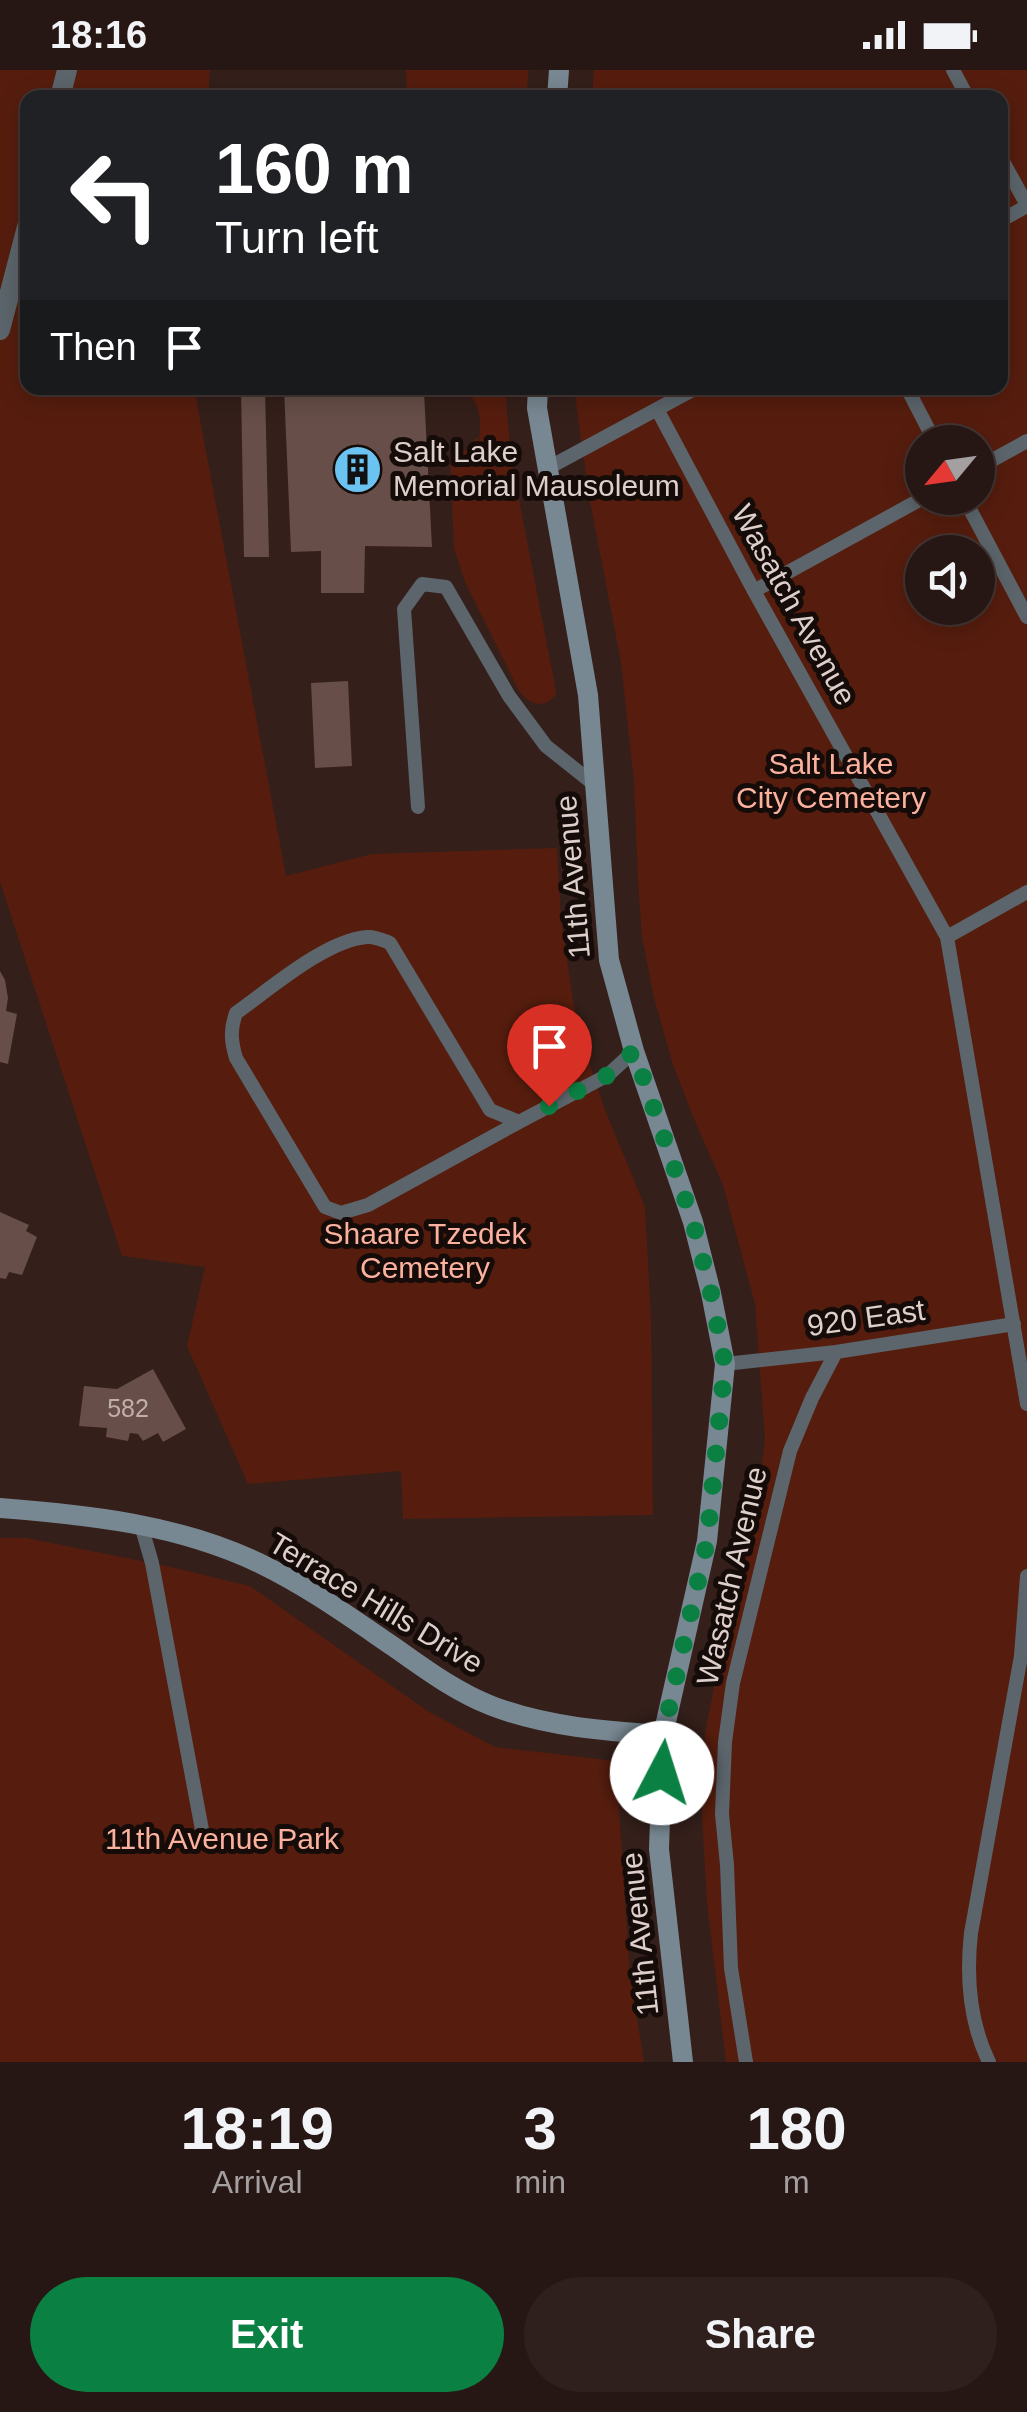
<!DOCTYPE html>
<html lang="en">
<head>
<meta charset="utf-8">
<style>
  :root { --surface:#271714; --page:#2f201d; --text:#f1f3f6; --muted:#a49fa0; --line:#433634; --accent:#0b8043 }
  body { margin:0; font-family:Arial,sans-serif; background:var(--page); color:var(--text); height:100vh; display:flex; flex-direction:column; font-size:38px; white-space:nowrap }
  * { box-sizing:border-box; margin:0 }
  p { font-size:32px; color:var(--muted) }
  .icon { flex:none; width:55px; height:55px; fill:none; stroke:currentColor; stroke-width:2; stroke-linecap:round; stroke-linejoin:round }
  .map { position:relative; height:1992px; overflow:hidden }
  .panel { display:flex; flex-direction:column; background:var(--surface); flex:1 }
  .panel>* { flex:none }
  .hud { position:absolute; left:20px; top:20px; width:988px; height:305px; border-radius:20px; box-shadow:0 5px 25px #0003,0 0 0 2px var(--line); background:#202124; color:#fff; overflow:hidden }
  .needle { width:65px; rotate:241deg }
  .controls { position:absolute; left:905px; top:355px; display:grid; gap:20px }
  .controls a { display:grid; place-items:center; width:90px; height:90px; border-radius:50%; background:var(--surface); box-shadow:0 5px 25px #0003,0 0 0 2px var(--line); font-size:50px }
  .pin { position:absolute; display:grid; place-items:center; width:85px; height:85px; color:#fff; margin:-102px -42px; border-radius:50% 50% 50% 0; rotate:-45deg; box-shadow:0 0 10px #0007 }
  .pin .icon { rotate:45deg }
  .me { position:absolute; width:110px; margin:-55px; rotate:5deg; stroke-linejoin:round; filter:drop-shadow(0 0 8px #0008) }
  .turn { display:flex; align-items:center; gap:35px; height:210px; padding:0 30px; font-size:45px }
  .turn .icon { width:130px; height:130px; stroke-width:2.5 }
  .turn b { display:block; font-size:70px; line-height:85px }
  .then { display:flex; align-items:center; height:95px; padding:0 30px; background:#0003; gap:20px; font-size:38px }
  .eta { display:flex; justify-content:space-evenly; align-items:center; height:170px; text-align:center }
  .eta b { font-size:60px; font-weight:800; line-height:70px }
  .primary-button { display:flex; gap:20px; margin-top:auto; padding:20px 30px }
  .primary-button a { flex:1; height:115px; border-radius:60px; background:var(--accent); color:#fff; font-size:40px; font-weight:800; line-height:115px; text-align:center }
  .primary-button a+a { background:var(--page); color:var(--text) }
  .status { display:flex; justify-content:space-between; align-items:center; height:70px; padding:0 50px; background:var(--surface); direction:ltr }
  .status svg { height:28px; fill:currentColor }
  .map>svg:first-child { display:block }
  .green { fill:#561d0e; fill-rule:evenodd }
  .building { fill:#674e48 }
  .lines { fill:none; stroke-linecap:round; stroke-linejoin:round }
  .lane { stroke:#5b656b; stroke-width:14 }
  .street { stroke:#5b656b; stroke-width:20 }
  .secondary { stroke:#788892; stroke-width:20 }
  .route { stroke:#0b8043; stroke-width:18; stroke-dasharray:0 32.4 }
  .labels { text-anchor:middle; stroke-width:10; stroke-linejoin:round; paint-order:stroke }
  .number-label { font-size:25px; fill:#c0afaa }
  .poi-label { font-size:30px; fill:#decfcb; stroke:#150c09; text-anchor:start }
  .street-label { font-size:30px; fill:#decfcb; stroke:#150c09 }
  .park-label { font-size:30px; fill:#fbb19e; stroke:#150c09 }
</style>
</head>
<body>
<div class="status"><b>18:16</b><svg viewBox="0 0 49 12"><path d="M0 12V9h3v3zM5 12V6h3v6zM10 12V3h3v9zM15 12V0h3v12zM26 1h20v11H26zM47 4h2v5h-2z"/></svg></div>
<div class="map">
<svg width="1027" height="1992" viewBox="0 0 1027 1992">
  <rect width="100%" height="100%" fill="#341f1a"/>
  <path class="green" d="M 0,0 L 210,0 L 208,27 L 28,28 L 28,318 L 194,318 L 286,806 L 372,784 L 557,778 L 561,850 L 574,937 L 585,980 L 604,1037 L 645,1137 L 651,1248 L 653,1445 L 403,1449 L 401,1401 L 248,1414 L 187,1276 L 205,1197 L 122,1186 L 0,812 Z
    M 406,0 L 529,0 L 526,27 L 407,27 Z
    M 594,0 L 1027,0 L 1027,1992 L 726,1992 L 707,1833 L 702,1746 L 705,1664 L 726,1555 L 757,1441 L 765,1369 L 755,1234 L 723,1115 L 694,1049 L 673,995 L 654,928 L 642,867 L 638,812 L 634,712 L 621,592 L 589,426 L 574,318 L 1000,318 L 1000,28 L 592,27 ZM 922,372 L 978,372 L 978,428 L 922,428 ZM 922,482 L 978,482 L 978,538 L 922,538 Z
    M 464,318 L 505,318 L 511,388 L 555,616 L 556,624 C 544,640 530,635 519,621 L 465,512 L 454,478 L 450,384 C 463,382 471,380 476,367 L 479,371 C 482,350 480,333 464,318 Z
    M 0,1468 L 26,1468 L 166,1496 L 250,1516 L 429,1642 L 495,1677 L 616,1691 L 630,1906 L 644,1992 L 0,1992 Z"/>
  <path class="building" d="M 241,318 L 265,318 L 269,487 L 244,487 Z
    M 284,318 L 392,318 L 392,320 L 424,322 L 432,477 L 365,476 L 364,523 L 321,523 L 321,481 L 291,482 Z
    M 348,611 L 352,696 L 315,698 L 311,613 Z
    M 0,901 L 5,910 L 8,928 L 6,941 L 17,944 L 8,994 L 0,992 Z
    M 0,1142 L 29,1155 L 26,1161 L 37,1167 L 22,1205 L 9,1202 L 6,1209 L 0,1208 Z
    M 153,1299 L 186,1359 L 163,1372 L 158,1363 L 143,1371 L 138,1364 L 130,1363 L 128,1371 L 106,1367 L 107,1358 L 79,1356 L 84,1316 L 117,1319 Z"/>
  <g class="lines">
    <path class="lane" d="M 953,0 L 968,28
      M 1000,86 L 1027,135
      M 1000,151 L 1027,136
      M 907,318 L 935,372
      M 657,339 L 754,521 L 947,867 L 1027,1334
      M 548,398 L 696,318
      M 978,398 L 1027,371
      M 964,428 L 1027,547
      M 754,521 L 923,428
      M 418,737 L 404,539 L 422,514 L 446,517 L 509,626 L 546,676 L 595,715
      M 947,867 L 1027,822
      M 519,1052 L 368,1135 L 341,1143 L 325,1137 L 236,988 C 231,971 230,960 236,943 C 270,919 326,870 367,867 C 375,866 382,870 390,873 L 490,1040 L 519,1052 L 608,1005 L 634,981
      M 725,1294 L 836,1282 L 1014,1254
      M 141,1455 L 152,1493 L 203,1765
      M 746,1992 L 731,1898 L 727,1795 L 722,1744 L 725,1672 L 733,1613 L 790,1381 L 812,1328 L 836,1282
      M 989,1992 C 969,1951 966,1908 971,1863 L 1021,1586 L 1027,1506"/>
    <path class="street" d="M 60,28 L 67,0
      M 0,260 L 28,153"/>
    <path class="secondary" d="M 557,28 L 559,0
      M 538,318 L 537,338 L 588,625 L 609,890 L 634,981 L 693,1152 L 711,1223 L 725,1294 L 707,1471 L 663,1665 L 659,1779 L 683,1992
      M 0,1438 C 89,1445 177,1454 259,1493 C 307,1516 350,1547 394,1577 C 425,1599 456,1622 492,1636 C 547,1657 605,1661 663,1665"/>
  </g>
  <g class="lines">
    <path class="route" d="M 549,1036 L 608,1005 L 634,981 L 693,1152 L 711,1223 L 725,1294 L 707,1472 L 663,1665 L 662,1703"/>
  </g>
  <defs>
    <symbol id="building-disc" viewBox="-11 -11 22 22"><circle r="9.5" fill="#6bc3f2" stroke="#150c09"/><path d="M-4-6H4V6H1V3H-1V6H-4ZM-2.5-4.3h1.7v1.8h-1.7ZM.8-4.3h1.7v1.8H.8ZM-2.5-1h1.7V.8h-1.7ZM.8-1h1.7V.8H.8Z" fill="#111"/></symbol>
  </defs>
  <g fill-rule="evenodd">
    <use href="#building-disc" x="330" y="372" width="55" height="55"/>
  </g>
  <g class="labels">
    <g class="number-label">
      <text x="128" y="1347">582</text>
    </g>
    <g class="poi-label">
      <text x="393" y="392">Salt Lake<tspan x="393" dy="34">Memorial Mausoleum</tspan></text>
    </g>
    <g class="street-label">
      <text transform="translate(794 535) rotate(61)" y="10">Wasatch Avenue</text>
      <text transform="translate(573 807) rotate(-95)" y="10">11th Avenue</text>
      <text transform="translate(866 1248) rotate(-8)" y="10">920 East</text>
      <text transform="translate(732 1506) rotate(-77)" y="10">Wasatch Avenue</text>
      <text transform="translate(376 1533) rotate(31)" y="10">Terrace Hills Drive</text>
      <text transform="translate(640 1864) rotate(-96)" y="10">11th Avenue</text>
    </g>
    <g class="park-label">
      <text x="831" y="704">Salt Lake<tspan x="831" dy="34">City Cemetery</tspan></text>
      <text x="425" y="1174">Shaare Tzedek<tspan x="425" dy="34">Cemetery</tspan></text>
      <text x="222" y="1779">11th Avenue Park</text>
    </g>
  </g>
</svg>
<div class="controls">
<a><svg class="needle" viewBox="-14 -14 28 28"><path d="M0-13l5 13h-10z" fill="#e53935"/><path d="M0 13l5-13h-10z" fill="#a49fa0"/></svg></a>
<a><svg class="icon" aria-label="sound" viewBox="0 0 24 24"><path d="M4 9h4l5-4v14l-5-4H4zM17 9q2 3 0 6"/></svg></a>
</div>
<div class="pin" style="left:549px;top:1036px;background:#d93025"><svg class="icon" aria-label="arrive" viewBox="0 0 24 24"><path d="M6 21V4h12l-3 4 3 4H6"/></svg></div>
<svg class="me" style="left:662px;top:1703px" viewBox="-20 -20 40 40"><circle r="19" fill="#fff"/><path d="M0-13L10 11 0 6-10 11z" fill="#0b8043"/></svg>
<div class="hud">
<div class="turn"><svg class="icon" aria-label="left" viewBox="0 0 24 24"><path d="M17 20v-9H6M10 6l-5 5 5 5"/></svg><div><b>160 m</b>Turn left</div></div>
<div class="then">Then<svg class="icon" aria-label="arrive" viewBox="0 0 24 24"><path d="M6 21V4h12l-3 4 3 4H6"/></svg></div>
</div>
</div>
<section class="panel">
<div class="eta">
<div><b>18:19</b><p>Arrival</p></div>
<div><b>3</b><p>min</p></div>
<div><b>180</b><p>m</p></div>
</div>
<div class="primary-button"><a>Exit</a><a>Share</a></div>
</section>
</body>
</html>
